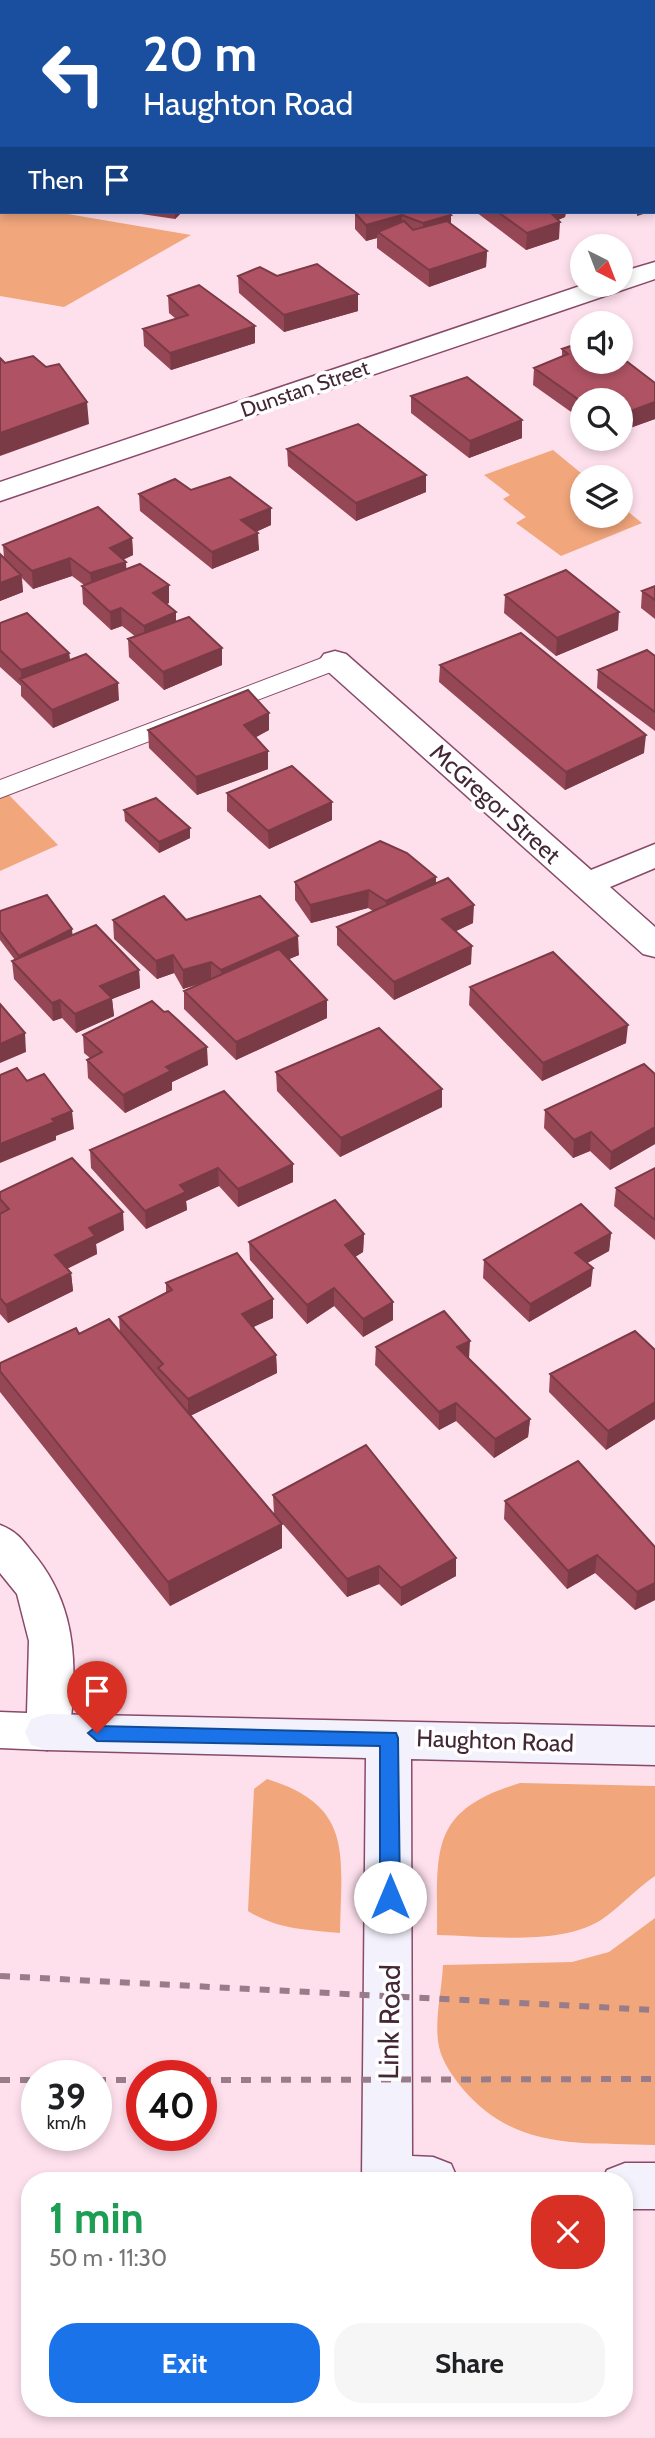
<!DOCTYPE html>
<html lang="en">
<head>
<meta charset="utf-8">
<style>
  :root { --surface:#fff; --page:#f6f6f6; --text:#202124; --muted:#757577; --accent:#1a73e8 }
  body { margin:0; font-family:Cabin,sans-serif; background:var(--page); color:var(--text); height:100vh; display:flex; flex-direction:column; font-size:26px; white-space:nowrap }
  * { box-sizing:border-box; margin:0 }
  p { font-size:23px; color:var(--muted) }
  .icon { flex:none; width:38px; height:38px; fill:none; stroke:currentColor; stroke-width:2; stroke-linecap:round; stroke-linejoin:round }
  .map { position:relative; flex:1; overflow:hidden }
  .panel { position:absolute; left:21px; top:2172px; width:612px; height:245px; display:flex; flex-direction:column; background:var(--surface); border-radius:28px; box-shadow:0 4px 10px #0003 }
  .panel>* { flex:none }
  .banner { position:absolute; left:0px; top:0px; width:656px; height:214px; box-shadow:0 4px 10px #0003; background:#1a4fa0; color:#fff; overflow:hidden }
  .needle { width:46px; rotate:138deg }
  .fabs { position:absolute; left:570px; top:234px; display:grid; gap:14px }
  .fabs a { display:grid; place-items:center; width:63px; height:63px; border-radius:50%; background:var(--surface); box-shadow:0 4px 10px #0003; font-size:35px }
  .speed { position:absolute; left:21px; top:2060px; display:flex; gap:14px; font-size:35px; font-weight:700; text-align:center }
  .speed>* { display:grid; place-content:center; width:91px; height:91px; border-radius:50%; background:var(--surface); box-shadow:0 4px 10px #0003; line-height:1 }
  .speed small { font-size:18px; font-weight:400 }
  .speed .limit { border:10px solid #d22; background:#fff; color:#111 }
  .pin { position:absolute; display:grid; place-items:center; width:60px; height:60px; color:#fff; margin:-72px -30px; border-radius:50% 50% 50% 0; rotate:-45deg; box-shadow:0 0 7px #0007 }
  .pin .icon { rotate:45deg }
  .me { position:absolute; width:77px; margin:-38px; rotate:0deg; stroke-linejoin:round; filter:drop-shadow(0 0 5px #0008) }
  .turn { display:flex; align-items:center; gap:24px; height:147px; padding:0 28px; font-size:32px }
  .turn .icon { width:91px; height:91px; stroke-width:2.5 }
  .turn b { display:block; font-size:49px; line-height:60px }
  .then { display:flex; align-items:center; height:66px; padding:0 28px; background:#0003; gap:14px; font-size:26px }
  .round { display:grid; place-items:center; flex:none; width:74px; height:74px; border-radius:28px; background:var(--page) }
  .summary { display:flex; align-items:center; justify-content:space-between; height:119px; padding:0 28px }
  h1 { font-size:42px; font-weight:700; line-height:52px; color:#1e9e55 }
  .cta { display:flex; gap:14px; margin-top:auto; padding:14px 28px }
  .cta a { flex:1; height:80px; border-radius:28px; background:var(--accent); color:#fff; font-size:28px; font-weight:700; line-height:80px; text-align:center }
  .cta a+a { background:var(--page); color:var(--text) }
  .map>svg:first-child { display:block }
  .green { fill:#f1a67c }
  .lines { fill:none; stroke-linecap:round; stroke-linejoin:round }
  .lane-casing { stroke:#894a69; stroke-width:2 }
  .street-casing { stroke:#894a69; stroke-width:3 }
  .secondary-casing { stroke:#894a69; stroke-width:3 }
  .lane { fill:#fff; fill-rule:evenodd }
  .street { fill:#fff; fill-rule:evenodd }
  .secondary { fill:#f2f1fc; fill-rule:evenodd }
  .rail { stroke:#997c89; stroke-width:6; stroke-dasharray:10 10; stroke-linecap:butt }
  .wall { fill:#964756; fill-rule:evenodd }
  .shaded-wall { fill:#7a3a46 }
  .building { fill:#af5364; stroke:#7a3a46; stroke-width:2 }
  .route { fill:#1a73e8; stroke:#114b97; stroke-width:2 }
  .labels { text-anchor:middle; stroke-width:7; stroke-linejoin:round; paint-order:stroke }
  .far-street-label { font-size:21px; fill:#432734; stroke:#fff }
  .street-label { font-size:24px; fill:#432734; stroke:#fff }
  .near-street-label { font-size:28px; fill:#432734; stroke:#fff }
</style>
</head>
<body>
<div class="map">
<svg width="655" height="2438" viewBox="0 0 655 2438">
  <rect width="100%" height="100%" fill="#fee0ed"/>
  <path class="green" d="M 0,202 L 2,212 L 56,212 L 191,235 L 64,307 L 0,296 Z
    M 553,450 L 587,478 L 583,478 L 583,516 L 621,516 L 621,506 L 642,523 L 561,556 L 516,523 L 526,517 L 503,499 L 510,495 L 484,475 Z
    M 9,795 L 58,845 L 0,871 L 0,799 Z
    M 267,1779 C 355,1806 341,1856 340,1933 C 307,1930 276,1929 248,1911 L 254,1789 Z
    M 520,1783 L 655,1786 L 655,1876 C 636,1889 620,1907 601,1920 C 560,1946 484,1936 437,1935 C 438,1851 427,1811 520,1783 Z
    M 655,1918 L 655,2145 C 580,2142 515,2151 462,2088 C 451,2074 440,2059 438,2041 C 435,2017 442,1989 443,1965 L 572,1962 L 609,1952 Z"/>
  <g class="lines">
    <defs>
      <path id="lane" d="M 335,653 L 344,655 L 348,661 L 344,667 L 0,798 L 0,780 Z"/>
      <path id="street" d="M 36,0 L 60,0 L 34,2 Z
        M 622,0 L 647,0 L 649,2 L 623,2 Z
        M 0,40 L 2,40 L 0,56 Z
        M 655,262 L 655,279 L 0,501 L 0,482 L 583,285 L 621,285 L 621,272 Z
        M 335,651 L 346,654 L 591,870 L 655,844 L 655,868 L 610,887 L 655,927 L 655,957 L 643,954 L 324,668 L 319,661 L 324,654 Z
        M 0,1525 C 16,1531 22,1539 32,1552 C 67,1593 76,1640 73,1693 C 72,1711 71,1728 63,1745 L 47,1750 L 0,1748 L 0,1712 L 27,1713 L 29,1641 L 17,1594 L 0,1573 Z"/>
      <path id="secondary" d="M 47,1714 L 655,1727 L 655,1765 L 411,1759 L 412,2156 L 433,2157 L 451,2164 L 458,2180 L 362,2179 L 366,1758 L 47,1750 L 31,1745 L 25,1732 L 31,1719 Z
        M 625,2163 L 655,2163 L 655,2209 L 625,2209 L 625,2180 L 602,2180 L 607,2170 Z"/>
    </defs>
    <use href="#lane" class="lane-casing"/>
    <use href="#street" class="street-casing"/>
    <use href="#secondary" class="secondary-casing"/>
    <use href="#lane" class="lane"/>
    <use href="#street" class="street"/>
    <use href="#secondary" class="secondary"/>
    <path class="rail" d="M 0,1976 L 655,2010
      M 0,2080 L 37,2080
      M 96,2080 L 142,2080
      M 201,2080 L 655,2079"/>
  </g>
  <path class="wall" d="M 248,0 L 350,0 L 350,2 L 247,2 Z
    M 454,0 L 560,0 L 561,1 L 454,2 Z
    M 2,155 L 2,189 L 0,189 L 0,158 Z
    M 128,212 L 182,212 L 175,219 Z
    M 447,212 L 451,224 L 487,251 L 486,267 L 429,287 L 377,248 L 377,238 L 366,241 L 355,229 L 355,213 Z
    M 476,212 L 566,212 L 565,217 L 558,220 L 559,239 L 526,250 Z
    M 238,276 L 277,276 L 358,294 L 358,311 L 284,332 L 239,293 Z
    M 168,296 L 255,343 L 171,370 L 144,346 L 143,329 L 176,319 L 169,313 Z
    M 562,349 L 655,383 L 655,419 L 627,429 L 621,426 L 621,401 L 583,401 L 583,418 L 581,419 L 533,385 L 534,368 L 562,357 Z
    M 411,396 L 522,438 L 469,458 L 411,413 Z
    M 287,449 L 426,475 L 426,492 L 356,521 L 288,466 Z
    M 191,490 L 271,508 L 271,525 L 256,532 L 259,550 L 212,569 L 140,511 L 139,494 Z
    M 132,538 L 133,555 L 123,560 L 126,562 L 126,569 L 169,585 L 169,603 L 166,604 L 176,622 L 222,648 L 222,665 L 164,690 L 129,657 L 128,639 L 136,637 L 122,626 L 111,630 L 83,604 L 82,586 L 84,585 L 72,576 L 33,589 L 22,578 L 23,592 L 0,601 L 0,554 L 4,558 L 3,545 Z
    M 655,586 L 655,619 L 641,608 L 642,591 Z
    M 505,595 L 618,630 L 556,656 L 504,613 Z
    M 0,623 L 69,653 L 70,660 L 119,700 L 53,728 L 21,696 L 21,686 L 0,667 Z
    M 655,656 L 655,731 L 597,688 L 598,670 Z
    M 440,665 L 644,753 L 565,790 L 439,682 Z
    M 148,730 L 269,730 L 256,737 L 268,751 L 268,769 L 197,795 L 149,748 Z
    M 227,793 L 332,802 L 332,820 L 269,849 L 227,811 Z
    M 124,810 L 190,838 L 159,853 L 125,821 Z
    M 295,882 L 436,884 L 473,923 L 455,931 L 471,964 L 394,1000 L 337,945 L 337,927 L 373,911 L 368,908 L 311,923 L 295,900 Z
    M 0,911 L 73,935 L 139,970 L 140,988 L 112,999 L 114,1016 L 76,1033 L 62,1018 L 53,1021 L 14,979 L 12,961 L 15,960 L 0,940 Z
    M 113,920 L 186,920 L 299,955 L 288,959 L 327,1018 L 236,1060 L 184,1009 L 184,991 L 201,983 L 183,989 L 174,973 L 157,979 L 114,939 Z
    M 470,987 L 626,1043 L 542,1081 L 469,1005 Z
    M 83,1035 L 208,1065 L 172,1082 L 172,1090 L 125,1113 L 88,1078 L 87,1060 L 90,1058 L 84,1053 Z
    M 276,1072 L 442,1089 L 442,1107 L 340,1157 L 277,1091 Z
    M 655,1074 L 655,1144 L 610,1170 L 590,1151 L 573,1158 L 544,1128 L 545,1110 Z
    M 224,1091 L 293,1182 L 238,1207 L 219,1186 L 186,1201 L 187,1210 L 146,1229 L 91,1168 L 90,1150 Z
    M 655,1168 L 655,1240 L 614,1206 L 616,1188 Z
    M 0,1192 L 124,1230 L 96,1244 L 97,1254 L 67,1268 L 71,1273 L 73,1291 L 8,1323 L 0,1314 Z
    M 611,1233 L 609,1251 L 587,1263 L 591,1286 L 529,1322 L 483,1278 L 484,1260 Z
    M 364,1234 L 363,1252 L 355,1257 L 393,1320 L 363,1337 L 334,1306 L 307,1324 L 250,1260 L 249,1242 Z
    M 166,1283 L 273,1299 L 273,1318 L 253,1327 L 276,1355 L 277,1373 L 190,1416 L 282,1548 L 170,1606 L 0,1392 L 0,1363 L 79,1334 L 120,1333 L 119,1317 L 166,1292 ZM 136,1352 L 158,1376 L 159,1378 Z
    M 376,1347 L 469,1359 L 530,1419 L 528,1437 L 494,1458 L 456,1421 L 439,1430 L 375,1365 Z
    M 655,1350 L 655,1419 L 606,1450 L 549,1392 L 550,1374 Z
    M 273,1495 L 456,1558 L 456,1576 L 401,1606 L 379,1584 L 347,1597 L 274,1514 Z
    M 505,1501 L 655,1547 L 655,1600 L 635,1610 L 595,1573 L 567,1589 L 504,1519 Z"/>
  <path class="shaded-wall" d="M 215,0 L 224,0 L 224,2 L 214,2 Z
    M 175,212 L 182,212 L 175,219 Z
    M 547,212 L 566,212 L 565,217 L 546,225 Z
    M 637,212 L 650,212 L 637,216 Z
    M 402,215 L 402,231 L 378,232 L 377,238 L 366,241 L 366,225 Z
    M 451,215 L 451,232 L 422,240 L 423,223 Z
    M 560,222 L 559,239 L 526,250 L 527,233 Z
    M 487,251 L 486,267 L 429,287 L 429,270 Z
    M 358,294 L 358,311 L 284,332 L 284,315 Z
    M 255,326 L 255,343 L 171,370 L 170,353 Z
    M 600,395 L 599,401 L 585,401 Z
    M 87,402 L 89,424 L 0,456 L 0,433 Z
    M 582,402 L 583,418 L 581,419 Z
    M 655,402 L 655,419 L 627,429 L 628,412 Z
    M 522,420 L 522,438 L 469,458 L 470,441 Z
    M 426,475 L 426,492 L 356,521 L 356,503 Z
    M 271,508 L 271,525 L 242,538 L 241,520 Z
    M 258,533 L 259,550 L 212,569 L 212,552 Z
    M 132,538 L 133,555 L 111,565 L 110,548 Z
    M 70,558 L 72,576 L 33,589 L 32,571 Z
    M 126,562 L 127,579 L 92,591 L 90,573 Z
    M 21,575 L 23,592 L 0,601 L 0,583 Z
    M 169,585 L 169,603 L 154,610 L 153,593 Z
    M 121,608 L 122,626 L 111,630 L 110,612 Z
    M 176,612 L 176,630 L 145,644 L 144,626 Z
    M 619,612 L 618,630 L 556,656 L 557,638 Z
    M 222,648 L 222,665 L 164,690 L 163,672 Z
    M 69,653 L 71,671 L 21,680 L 21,670 Z
    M 118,683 L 119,700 L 53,728 L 52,710 Z
    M 269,713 L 269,730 L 245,743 L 244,725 Z
    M 646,735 L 644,753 L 565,790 L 566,772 Z
    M 268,751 L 268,769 L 197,795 L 196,777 Z
    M 332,802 L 332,820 L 269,849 L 268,831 Z
    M 190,828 L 190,838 L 159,853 L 159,842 Z
    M 436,877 L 436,895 L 386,919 L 386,901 Z
    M 369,890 L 368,908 L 311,923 L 310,905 Z
    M 474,905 L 473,923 L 442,938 L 442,919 Z
    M 72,929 L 73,940 L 20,967 L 19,956 Z
    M 298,936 L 299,955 L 222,988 L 221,970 Z
    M 472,946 L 471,964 L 394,1000 L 394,982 Z
    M 173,955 L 174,973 L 157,979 L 156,961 Z
    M 211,962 L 211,980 L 183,989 L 183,970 Z
    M 139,970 L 140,988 L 112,999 L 114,1016 L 76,1033 L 75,1014 L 100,986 Z
    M 60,1000 L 62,1018 L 53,1021 L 52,1003 Z
    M 327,1000 L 327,1018 L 236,1060 L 236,1042 Z
    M 628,1025 L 626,1043 L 542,1081 L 543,1063 Z
    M 25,1033 L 26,1052 L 0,1063 L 0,1044 Z
    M 207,1047 L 208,1065 L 172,1082 L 172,1090 L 125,1113 L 123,1095 L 166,1067 Z
    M 442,1089 L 442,1107 L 340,1157 L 341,1138 Z
    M 72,1111 L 74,1129 L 56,1136 L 56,1140 L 0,1163 L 0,1144 L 52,1119 Z
    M 655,1127 L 655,1144 L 610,1170 L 611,1152 Z
    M 591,1132 L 590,1151 L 573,1158 L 574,1140 Z
    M 293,1164 L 293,1182 L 238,1207 L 238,1189 Z
    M 218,1168 L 219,1186 L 186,1201 L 187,1210 L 146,1229 L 145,1211 L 180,1185 Z
    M 123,1212 L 124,1230 L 96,1244 L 97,1254 L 57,1274 L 55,1255 L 89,1228 Z
    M 611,1233 L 609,1251 L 573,1271 L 575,1253 Z
    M 364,1234 L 363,1252 L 345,1263 L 345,1245 Z
    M 593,1268 L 591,1286 L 529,1322 L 530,1304 Z
    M 71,1273 L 73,1291 L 8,1323 L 6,1305 Z
    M 334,1288 L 334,1306 L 307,1324 L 307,1305 Z
    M 273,1299 L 273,1318 L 243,1332 L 242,1314 Z
    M 393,1302 L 393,1320 L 363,1337 L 363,1319 Z
    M 470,1341 L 469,1359 L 457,1347 Z
    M 276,1355 L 277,1373 L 188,1417 L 188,1399 Z
    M 655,1402 L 655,1419 L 606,1450 L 608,1431 Z
    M 456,1403 L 456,1421 L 439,1430 L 439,1412 Z
    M 530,1419 L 528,1437 L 494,1458 L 495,1439 Z
    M 282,1524 L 282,1548 L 170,1606 L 168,1582 Z
    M 597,1555 L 595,1573 L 567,1589 L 568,1571 Z
    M 456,1558 L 456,1576 L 401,1606 L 401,1588 Z
    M 379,1566 L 379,1584 L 347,1597 L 347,1579 Z
    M 655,1583 L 655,1600 L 635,1610 L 637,1592 Z"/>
  <path class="building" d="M 165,0 L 215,0 L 214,2 L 163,2 Z
    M 248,0 L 286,0 L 297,2 L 247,2 Z
    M 313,0 L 344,0 L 343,2 L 324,2 Z
    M 465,0 L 560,0 L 561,1 L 468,2 Z
    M 654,48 L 655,48 L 655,104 L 654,103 Z
    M 654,121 L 655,121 L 654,195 Z
    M 2,155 L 2,173 L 0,173 L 0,158 Z
    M 358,212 L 447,212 L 451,215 L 423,223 L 402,215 L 366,225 L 355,213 Z
    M 498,212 L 550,212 L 560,222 L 527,233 Z
    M 404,221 L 413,230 L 447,221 L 487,251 L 429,270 L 378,232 Z
    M 317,264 L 358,294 L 284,315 L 238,276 L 260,267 L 277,276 Z
    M 199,285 L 255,326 L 170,353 L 143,329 L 188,315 L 168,296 Z
    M 583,342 L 583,362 L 621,362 L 621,357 L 655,383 L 655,402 L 628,412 L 621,408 L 621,401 L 609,401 L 600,395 L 582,402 L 534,368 L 568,354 L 562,349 Z
    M 33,356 L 46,367 L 59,364 L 87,402 L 0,433 L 0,358 L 5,363 Z
    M 467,377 L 522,420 L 470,441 L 411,396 Z
    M 358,424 L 426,475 L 356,503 L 287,449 Z
    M 230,477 L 271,508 L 241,520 L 258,533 L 212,552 L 139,494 L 175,479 L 191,490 Z
    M 98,507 L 132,538 L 110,548 L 126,562 L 90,573 L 70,558 L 32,571 L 3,545 Z
    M 0,554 L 21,575 L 0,583 Z
    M 140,564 L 169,585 L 153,593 L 176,612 L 144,626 L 121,608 L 110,612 L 82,586 Z
    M 566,570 L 619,612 L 557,638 L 505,595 Z
    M 655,586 L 655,600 L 642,591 Z
    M 27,613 L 69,653 L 21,670 L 0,650 L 0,623 Z
    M 189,617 L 222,648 L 163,672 L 128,639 Z
    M 521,633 L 646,735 L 566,772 L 440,665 Z
    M 647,650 L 655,656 L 655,712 L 598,670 Z
    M 86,654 L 118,683 L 52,710 L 20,679 Z
    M 248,690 L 269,713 L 244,725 L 268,751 L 196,777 L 148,730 Z
    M 292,766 L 332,802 L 268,831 L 227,793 Z
    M 156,798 L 190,828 L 159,842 L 124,810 Z
    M 380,841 L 407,853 L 436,877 L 386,901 L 369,890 L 310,905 L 295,882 Z
    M 448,878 L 474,905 L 442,919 L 472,946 L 394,982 L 337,927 Z
    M 47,895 L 72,929 L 19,956 L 0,931 L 0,911 Z
    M 164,896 L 186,920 L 260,896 L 298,936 L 221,970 L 211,962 L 183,970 L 173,955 L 156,961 L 113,920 Z
    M 96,925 L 139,970 L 100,986 L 112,998 L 75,1014 L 60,1000 L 52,1003 L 12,961 Z
    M 279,949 L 327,1000 L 236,1042 L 184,991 Z
    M 553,952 L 628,1025 L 543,1063 L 470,987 Z
    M 152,1001 L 164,1012 L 168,1011 L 207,1047 L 166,1067 L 171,1071 L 123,1095 L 87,1060 L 102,1052 L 83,1035 Z
    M 0,1004 L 25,1033 L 0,1044 Z
    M 379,1028 L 442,1089 L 341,1138 L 276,1072 Z
    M 644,1064 L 655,1074 L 655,1127 L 611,1152 L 591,1132 L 574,1140 L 545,1110 Z
    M 17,1068 L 27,1081 L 44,1074 L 72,1111 L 52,1119 L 55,1122 L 0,1144 L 0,1075 Z
    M 224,1091 L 293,1164 L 238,1189 L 218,1168 L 180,1185 L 186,1192 L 145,1211 L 90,1150 Z
    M 72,1158 L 123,1212 L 89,1228 L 95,1236 L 55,1255 L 71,1273 L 6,1305 L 0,1298 L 0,1214 L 9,1209 L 0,1199 L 0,1192 Z
    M 655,1168 L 655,1220 L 616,1188 Z
    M 335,1200 L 364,1234 L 345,1245 L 393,1302 L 363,1319 L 334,1288 L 307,1305 L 249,1242 Z
    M 581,1204 L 611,1233 L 575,1253 L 593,1268 L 530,1304 L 484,1260 Z
    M 237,1253 L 273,1299 L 242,1314 L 276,1355 L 188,1399 L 158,1368 L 163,1364 L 119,1317 L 172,1290 L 166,1283 Z
    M 444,1311 L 470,1341 L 457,1347 L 530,1419 L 495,1439 L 456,1403 L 439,1412 L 376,1347 Z
    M 109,1319 L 282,1524 L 168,1582 L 0,1371 L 0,1363 L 76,1328 L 79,1334 Z
    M 635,1331 L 655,1350 L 655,1402 L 608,1431 L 550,1374 Z
    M 366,1445 L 456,1558 L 401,1588 L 379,1566 L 347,1579 L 273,1495 Z
    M 578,1461 L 655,1547 L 655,1583 L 637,1592 L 597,1555 L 568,1571 L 505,1501 Z"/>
  <path class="route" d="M 97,1726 L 396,1733 L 398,1738 L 400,1897 L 397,1903 L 383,1903 L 380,1897 L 380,1746 L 97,1741 L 88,1733 Z"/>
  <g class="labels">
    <g class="far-street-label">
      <text transform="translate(305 389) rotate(-19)" y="7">Dunstan Street</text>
    </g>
    <g class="street-label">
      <text transform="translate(495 804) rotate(42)" y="8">McGregor Street</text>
      <text transform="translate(495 1741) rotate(2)" y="8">Haughton Road</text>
    </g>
    <g class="near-street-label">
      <text transform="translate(389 2022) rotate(-89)" y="10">Link Road</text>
    </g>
  </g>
</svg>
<div class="fabs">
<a><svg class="needle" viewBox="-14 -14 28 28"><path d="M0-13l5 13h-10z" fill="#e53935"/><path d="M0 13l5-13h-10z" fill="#757577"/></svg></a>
<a><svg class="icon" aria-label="sound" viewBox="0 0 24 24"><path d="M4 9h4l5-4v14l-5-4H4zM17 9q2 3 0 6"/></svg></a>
<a><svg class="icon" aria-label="search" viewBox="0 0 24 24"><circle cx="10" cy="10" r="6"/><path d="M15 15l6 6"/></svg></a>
<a><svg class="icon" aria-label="layers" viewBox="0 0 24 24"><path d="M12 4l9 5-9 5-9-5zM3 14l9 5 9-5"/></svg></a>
</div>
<div class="speed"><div>39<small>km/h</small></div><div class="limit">40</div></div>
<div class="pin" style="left:97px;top:1733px;background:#d93025"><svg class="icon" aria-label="arrive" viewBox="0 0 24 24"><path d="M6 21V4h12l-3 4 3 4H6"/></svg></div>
<svg class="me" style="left:390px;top:1897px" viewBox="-20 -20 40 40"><circle r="19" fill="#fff"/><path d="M0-13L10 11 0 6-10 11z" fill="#1a73e8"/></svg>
<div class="banner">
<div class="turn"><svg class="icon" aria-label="left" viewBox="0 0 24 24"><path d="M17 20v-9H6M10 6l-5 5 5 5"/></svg><div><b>20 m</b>Haughton Road</div></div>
<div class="then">Then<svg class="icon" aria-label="arrive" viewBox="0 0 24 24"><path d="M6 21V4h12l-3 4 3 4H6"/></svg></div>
</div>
<section class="panel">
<div class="summary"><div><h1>1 min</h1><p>50 m · 11:30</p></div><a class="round" style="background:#d93025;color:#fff"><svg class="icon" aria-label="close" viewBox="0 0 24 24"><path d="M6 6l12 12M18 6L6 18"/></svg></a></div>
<div class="cta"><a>Exit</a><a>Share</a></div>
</section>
</div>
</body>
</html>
